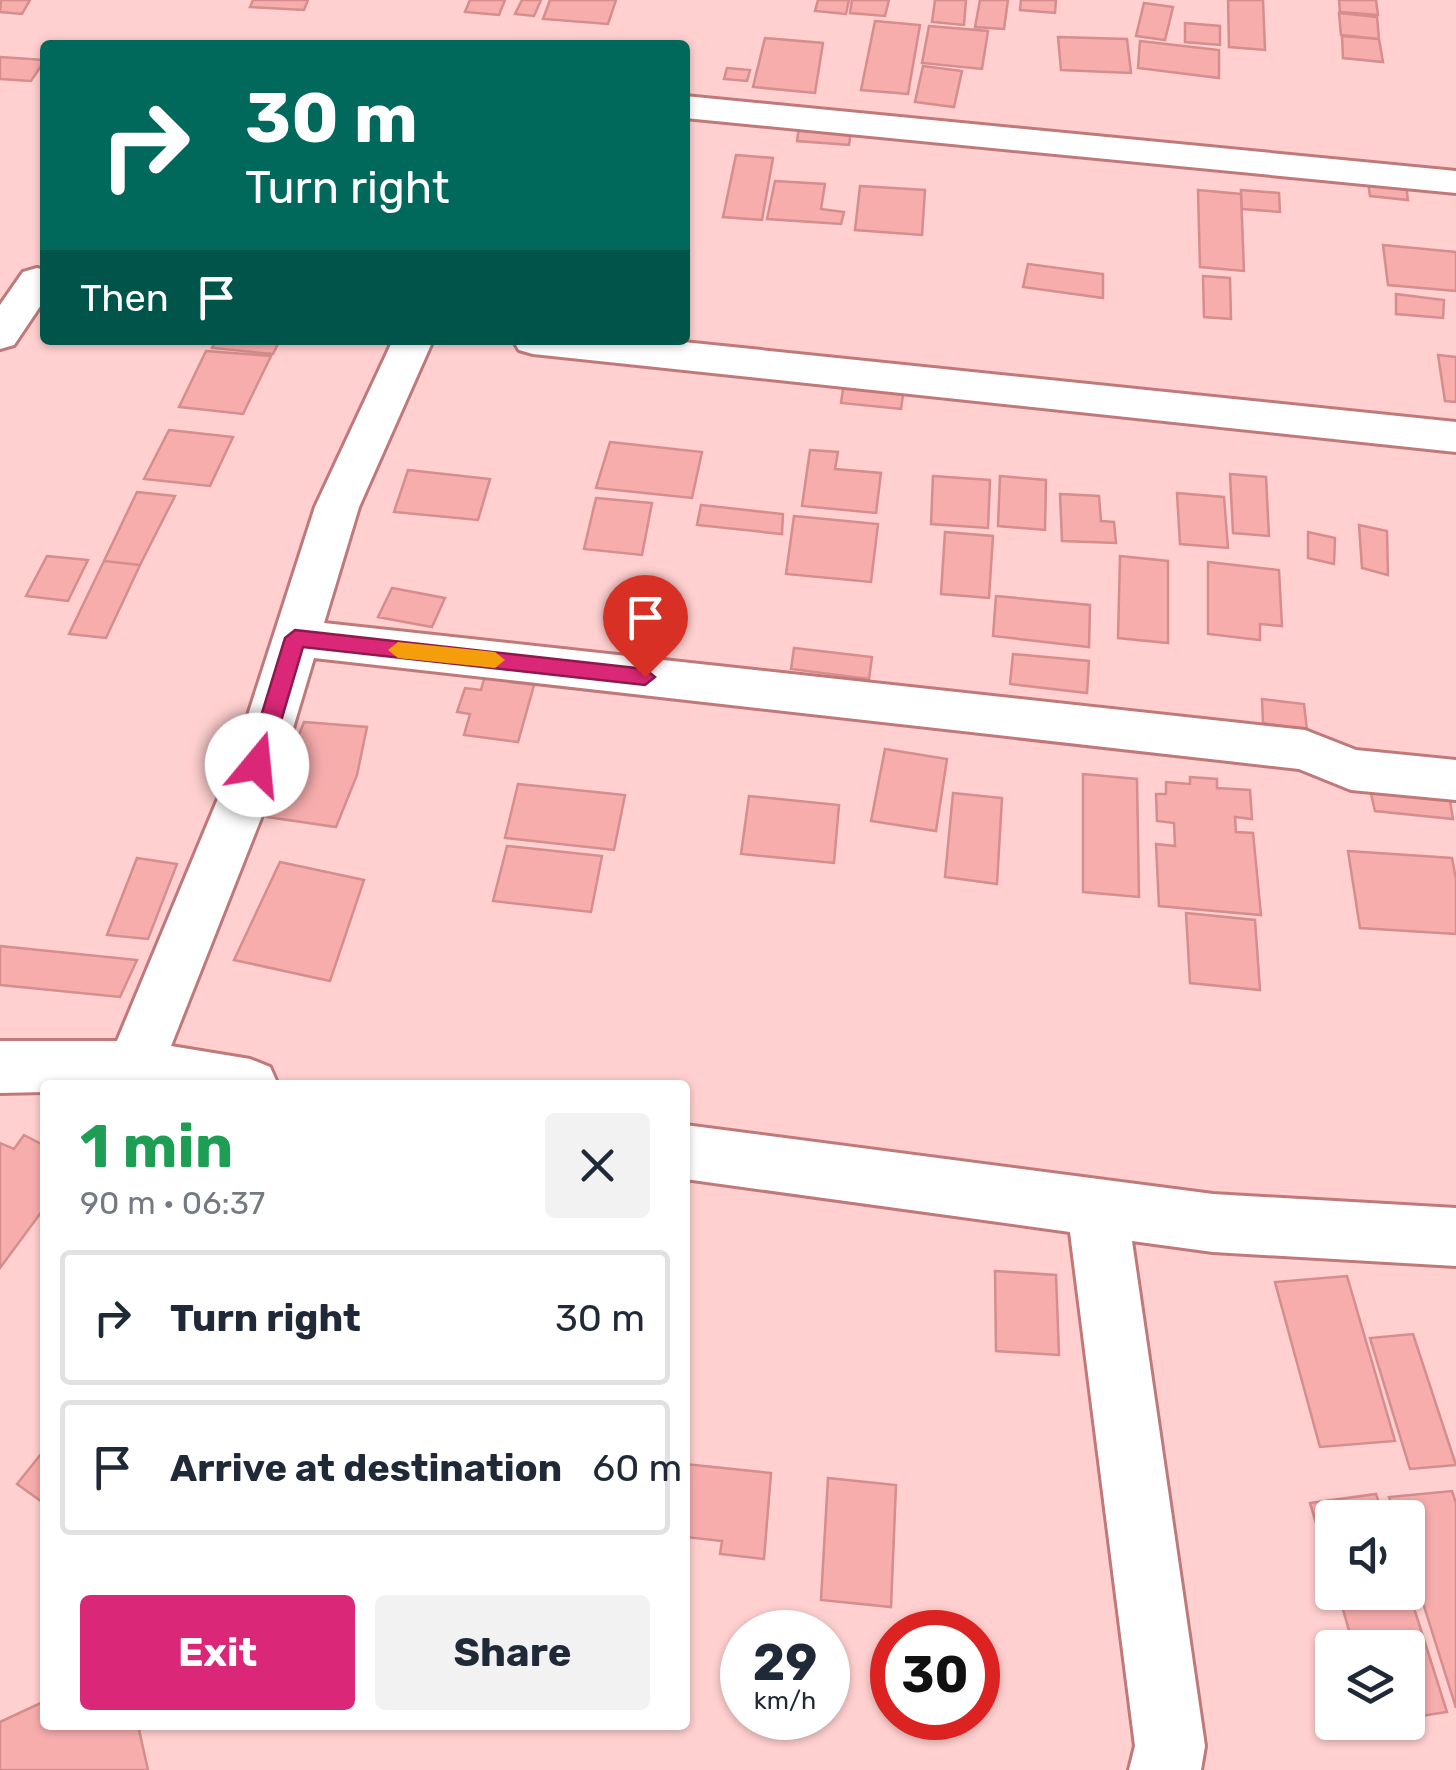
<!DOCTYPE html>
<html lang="en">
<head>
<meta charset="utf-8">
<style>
  :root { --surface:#fff; --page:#f2f2f3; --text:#1f2937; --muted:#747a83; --line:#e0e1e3; --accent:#db2777 }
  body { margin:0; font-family:Rubik,sans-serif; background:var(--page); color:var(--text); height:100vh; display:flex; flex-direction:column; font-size:38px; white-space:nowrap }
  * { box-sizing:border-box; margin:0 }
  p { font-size:32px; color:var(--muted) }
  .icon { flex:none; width:55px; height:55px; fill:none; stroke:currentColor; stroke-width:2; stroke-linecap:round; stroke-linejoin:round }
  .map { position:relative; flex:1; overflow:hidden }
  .sheet { position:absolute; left:40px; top:1080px; width:650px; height:650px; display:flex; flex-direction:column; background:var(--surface); border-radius:10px; box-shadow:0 2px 8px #0004 }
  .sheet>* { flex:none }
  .guide { position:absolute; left:40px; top:40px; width:650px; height:305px; border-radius:10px; box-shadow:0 2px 8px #0004; background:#00695c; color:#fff; overflow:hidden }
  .tools { position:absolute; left:1315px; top:1500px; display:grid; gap:20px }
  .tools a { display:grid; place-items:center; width:110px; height:110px; border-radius:10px; background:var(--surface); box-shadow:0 2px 8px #0004; font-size:50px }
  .speed { position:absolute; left:720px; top:1610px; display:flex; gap:20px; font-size:50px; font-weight:700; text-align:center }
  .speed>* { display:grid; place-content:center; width:130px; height:130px; border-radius:50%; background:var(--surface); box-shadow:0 2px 8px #0004; line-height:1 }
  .speed small { font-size:25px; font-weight:400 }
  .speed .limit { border:15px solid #d22; background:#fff; color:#111 }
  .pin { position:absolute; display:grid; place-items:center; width:85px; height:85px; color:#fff; margin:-102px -42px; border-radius:50% 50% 50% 0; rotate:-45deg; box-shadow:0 0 10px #0007 }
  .pin .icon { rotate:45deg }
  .me { position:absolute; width:110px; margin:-55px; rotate:17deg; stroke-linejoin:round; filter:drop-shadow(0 0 8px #0008) }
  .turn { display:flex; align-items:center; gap:35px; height:210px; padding:0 40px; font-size:45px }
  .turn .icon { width:130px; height:130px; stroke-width:2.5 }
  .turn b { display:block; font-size:70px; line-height:85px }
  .then { display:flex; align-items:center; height:95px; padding:0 40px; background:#0003; gap:20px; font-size:38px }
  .round { display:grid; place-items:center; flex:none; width:105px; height:105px; border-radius:10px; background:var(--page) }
  .head { display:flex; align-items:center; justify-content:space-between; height:170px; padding:0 40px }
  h1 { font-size:60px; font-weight:700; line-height:75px; color:#1e9e55 }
  .action { display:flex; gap:20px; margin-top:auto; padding:20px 40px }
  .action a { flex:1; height:115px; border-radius:10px; background:var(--accent); color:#fff; font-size:40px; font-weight:700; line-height:115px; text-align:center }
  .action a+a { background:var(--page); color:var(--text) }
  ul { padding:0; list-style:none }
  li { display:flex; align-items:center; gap:30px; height:135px; margin:0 20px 15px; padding:0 20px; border:5px solid var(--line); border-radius:10px }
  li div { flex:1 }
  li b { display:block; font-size:38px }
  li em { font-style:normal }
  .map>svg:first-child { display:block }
  .building { fill:#f8adad; stroke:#d58d8d; stroke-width:2.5 }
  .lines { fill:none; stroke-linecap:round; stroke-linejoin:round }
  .street-casing { stroke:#c0797a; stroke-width:6 }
  .street { fill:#fff; fill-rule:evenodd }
  .route { fill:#db2777; stroke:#8e194d; stroke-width:2.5 }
  .slow { fill:#f59e0b }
</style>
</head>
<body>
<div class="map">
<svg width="1456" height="1770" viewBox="0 0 1456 1770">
  <rect width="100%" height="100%" fill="#ffd0cf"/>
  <path class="building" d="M 1,0 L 30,0 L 22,14 L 0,12 Z
    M 253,0 L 308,0 L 304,10 L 250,7 Z
    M 470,0 L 505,0 L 499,15 L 465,12 Z
    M 522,0 L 541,0 L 534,16 L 515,14 Z
    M 550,0 L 616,0 L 608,24 L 543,19 Z
    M 818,0 L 849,0 L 846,14 L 815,11 Z
    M 852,0 L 889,0 L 885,16 L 850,13 Z
    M 935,0 L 966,0 L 964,25 L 932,22 Z
    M 980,0 L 1008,0 L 1004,29 L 975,27 Z
    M 1021,0 L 1056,0 L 1055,13 L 1020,10 Z
    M 1228,0 L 1263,0 L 1265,50 L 1229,47 Z
    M 1339,0 L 1376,0 L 1378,15 L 1340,12 Z
    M 1144,3 L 1173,7 L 1165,40 L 1136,36 Z
    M 1339,13 L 1377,17 L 1379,39 L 1341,35 Z
    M 875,21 L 920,25 L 908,94 L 861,90 Z
    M 1185,23 L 1220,26 L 1220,45 L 1185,42 Z
    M 929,26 L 988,31 L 982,69 L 922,63 Z
    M 1342,36 L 1379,39 L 1383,62 L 1343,58 Z
    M 1058,37 L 1127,39 L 1131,73 L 1061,70 Z
    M 765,38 L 823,43 L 815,93 L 753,87 Z
    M 1140,41 L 1219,50 L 1219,78 L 1138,68 Z
    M 0,57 L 45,60 L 31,81 L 0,79 Z
    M 923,66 L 962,71 L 954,107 L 915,102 Z
    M 727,68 L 750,70 L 747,81 L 724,79 Z
    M 799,126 L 851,130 L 849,145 L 797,141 Z
    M 736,155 L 773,158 L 762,220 L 723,217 Z
    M 775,181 L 825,184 L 821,209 L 844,212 L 841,224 L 767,219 Z
    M 1368,182 L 1406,185 L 1408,200 L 1370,196 Z
    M 860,186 L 925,190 L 922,235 L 855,230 Z
    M 1198,190 L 1241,194 L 1244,271 L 1200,267 Z
    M 1241,190 L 1279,193 L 1280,212 L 1242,209 Z
    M 1383,245 L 1456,252 L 1456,291 L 1388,285 Z
    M 1028,264 L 1103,274 L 1103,298 L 1023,287 Z
    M 1203,276 L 1230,278 L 1231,319 L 1204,317 Z
    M 1396,294 L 1444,300 L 1443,318 L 1396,314 Z
    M 216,340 L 280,340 L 273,354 L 212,348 Z
    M 206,351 L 271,356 L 243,414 L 179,407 Z
    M 1438,355 L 1456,357 L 1456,402 L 1445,401 Z
    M 844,383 L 904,388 L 901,409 L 841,403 Z
    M 169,430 L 233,437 L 210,486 L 144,479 Z
    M 610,442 L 702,452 L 692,498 L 596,488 Z
    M 810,450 L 838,452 L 835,469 L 881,473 L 876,513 L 802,506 Z
    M 408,470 L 490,479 L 478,520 L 394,512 Z
    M 1230,474 L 1266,477 L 1269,536 L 1233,533 Z
    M 933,476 L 990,480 L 988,528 L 931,524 Z
    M 1000,476 L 1046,480 L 1045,530 L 998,526 Z
    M 137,492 L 175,496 L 140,565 L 104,561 Z
    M 1177,493 L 1224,497 L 1228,548 L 1180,544 Z
    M 1060,494 L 1099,496 L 1101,521 L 1114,522 L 1116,543 L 1062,541 Z
    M 596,498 L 652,503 L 642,555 L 584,549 Z
    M 701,505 L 783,514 L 782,534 L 697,525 Z
    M 794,516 L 878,524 L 871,582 L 786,574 Z
    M 1359,525 L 1387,531 L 1388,575 L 1362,568 Z
    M 945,532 L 993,536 L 989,598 L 941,594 Z
    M 1308,532 L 1335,538 L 1334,564 L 1308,558 Z
    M 47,556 L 88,560 L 68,601 L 26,596 Z
    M 1120,556 L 1168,561 L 1168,643 L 1118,638 Z
    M 104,561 L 140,565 L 106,638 L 69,634 Z
    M 1208,562 L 1279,570 L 1282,626 L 1260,624 L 1260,640 L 1208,634 Z
    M 392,588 L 445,598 L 432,627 L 378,617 Z
    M 996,596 L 1090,605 L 1089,647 L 993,636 Z
    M 794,648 L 872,657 L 869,679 L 791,669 Z
    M 1013,654 L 1089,661 L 1087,693 L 1010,684 Z
    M 486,672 L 536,678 L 518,742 L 464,735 L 470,714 L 457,712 L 465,688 L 481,690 Z
    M 1262,699 L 1304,704 L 1307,730 L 1263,723 Z
    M 304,722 L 367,727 L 357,775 L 336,827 L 267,817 Z
    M 885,749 L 947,759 L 936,831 L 871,821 Z
    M 1083,774 L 1137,779 L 1139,897 L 1083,892 Z
    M 1190,777 L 1217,779 L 1217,788 L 1250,790 L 1252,819 L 1235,817 L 1236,832 L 1253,833 L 1261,915 L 1159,906 L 1156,844 L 1175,846 L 1174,823 L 1157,821 L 1156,794 L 1166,794 L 1166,782 L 1190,784 Z
    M 1368,781 L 1448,789 L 1453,819 L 1375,811 Z
    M 518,784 L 625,795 L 614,850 L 505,838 Z
    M 953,793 L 1002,798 L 997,884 L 945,877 Z
    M 749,796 L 839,805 L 834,863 L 741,854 Z
    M 507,846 L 602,856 L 591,912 L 493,901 Z
    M 1348,851 L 1452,858 L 1456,879 L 1456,934 L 1360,928 Z
    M 137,858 L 177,864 L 148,939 L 107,935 Z
    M 280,862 L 364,880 L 330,981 L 234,960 Z
    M 1186,913 L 1255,920 L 1260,990 L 1190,983 Z
    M 0,946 L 137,960 L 120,997 L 0,985 Z
    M 24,1135 L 45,1146 L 45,1207 L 0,1268 L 0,1143 L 14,1149 Z
    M 995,1271 L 1056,1275 L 1059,1355 L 996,1351 Z
    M 1347,1276 L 1395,1441 L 1320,1447 L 1275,1282 Z
    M 1413,1334 L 1456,1465 L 1410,1469 L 1370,1338 Z
    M 45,1449 L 45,1504 L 17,1484 Z
    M 685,1464 L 771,1473 L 764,1559 L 720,1554 L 722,1541 L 685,1537 Z
    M 828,1478 L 896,1485 L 891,1607 L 821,1600 Z
    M 1452,1491 L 1456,1503 L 1456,1708 L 1408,1555 L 1408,1518 L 1396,1518 L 1389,1497 Z
    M 1376,1494 L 1384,1518 L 1332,1518 L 1332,1576 L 1310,1503 Z
    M 1408,1589 L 1447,1712 L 1408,1718 L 1408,1648 L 1354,1648 L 1338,1592 L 1408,1592 Z
    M 45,1701 L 45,1725 L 138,1725 L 148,1770 L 0,1770 L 0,1722 Z"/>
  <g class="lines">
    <defs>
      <path id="street" d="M 685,96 L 1456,171 L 1456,193 L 685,118 Z
        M 37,268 L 45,270 L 45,299 L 14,345 L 0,349 L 0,305 L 23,272 Z
        M 393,340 L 433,340 L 359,507 L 324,623 L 1305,730 L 1356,750 L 1456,760 L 1456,800 L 1351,790 L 1299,769 L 314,658 L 282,765 L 171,1046 L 250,1059 L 270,1067 L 278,1085 L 45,1085 L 45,1092 L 0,1093 L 0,1041 L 117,1041 L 232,765 L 315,507 Z
        M 513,340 L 664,340 L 1456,422 L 1456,452 L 533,354 L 519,350 Z
        M 685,1125 L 1213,1194 L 1456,1208 L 1456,1266 L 1213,1252 L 1132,1241 L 1205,1746 L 1201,1770 L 1129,1770 L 1135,1746 L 1070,1232 L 685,1179 Z"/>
    </defs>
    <use href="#street" class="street-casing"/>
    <use href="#street" class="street"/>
  </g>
  <path class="route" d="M 295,630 L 645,669 L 655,677 L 645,685 L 303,647 L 268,765 L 257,774 L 246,765 L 285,638 Z"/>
  <path class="slow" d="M 398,642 L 495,652 L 505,660 L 495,668 L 398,658 L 388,650 Z"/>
</svg>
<div class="tools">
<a><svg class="icon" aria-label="sound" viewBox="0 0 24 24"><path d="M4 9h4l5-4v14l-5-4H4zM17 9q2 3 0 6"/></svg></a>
<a><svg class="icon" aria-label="layers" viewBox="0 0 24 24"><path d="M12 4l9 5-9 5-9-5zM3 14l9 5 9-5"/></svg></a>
</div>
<div class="speed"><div>29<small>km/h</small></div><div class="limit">30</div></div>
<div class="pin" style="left:645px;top:677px;background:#d93025"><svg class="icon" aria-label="arrive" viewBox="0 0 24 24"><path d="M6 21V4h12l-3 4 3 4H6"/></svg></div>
<svg class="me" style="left:257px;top:765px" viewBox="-20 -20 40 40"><circle r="19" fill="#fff"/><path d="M0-13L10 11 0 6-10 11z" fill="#db2777"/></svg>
<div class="guide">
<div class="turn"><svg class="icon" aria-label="right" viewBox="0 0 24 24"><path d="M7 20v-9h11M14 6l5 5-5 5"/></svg><div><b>30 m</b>Turn right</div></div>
<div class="then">Then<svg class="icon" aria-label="arrive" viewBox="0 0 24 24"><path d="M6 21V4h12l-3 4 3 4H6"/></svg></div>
</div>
<section class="sheet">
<div class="head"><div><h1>1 min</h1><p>90 m · 06:37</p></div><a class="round"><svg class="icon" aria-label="close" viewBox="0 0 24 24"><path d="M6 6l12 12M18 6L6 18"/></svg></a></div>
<ul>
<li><svg class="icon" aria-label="right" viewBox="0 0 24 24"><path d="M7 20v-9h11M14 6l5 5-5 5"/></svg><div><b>Turn right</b></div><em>30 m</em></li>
<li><svg class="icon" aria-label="arrive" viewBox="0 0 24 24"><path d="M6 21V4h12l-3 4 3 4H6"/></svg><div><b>Arrive at destination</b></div><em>60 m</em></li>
</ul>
<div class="action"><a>Exit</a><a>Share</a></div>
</section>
</div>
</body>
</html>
